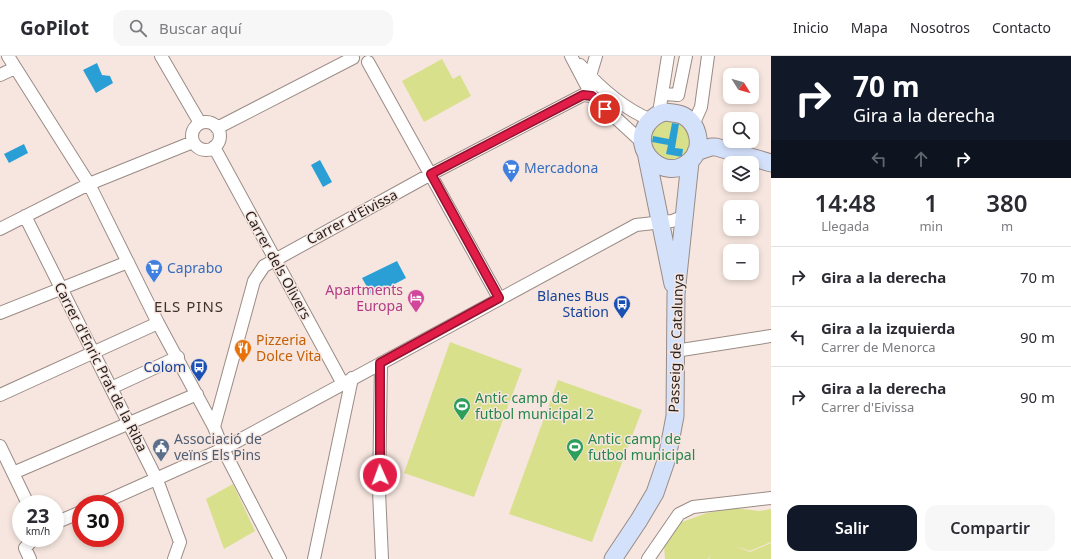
<!DOCTYPE html>
<html lang="es">
<head>
<meta charset="utf-8">
<style>
  :root { --surface:#fff; --page:#f7f7f7; --text:#2b2b33; --muted:#7c7c81; --line:#e1e1e2; --accent:#111827 }
  body { margin:0; font-family:"Noto Sans",sans-serif; background:var(--page); color:var(--text); height:100vh; display:flex; flex-direction:column; font-size:15px; white-space:nowrap }
  * { box-sizing:border-box; margin:0 }
  p { font-size:13px; color:var(--muted) }
  .icon { flex:none; width:22px; height:22px; fill:none; stroke:currentColor; stroke-width:2; stroke-linecap:round; stroke-linejoin:round }
  .map { position:relative; flex:1; overflow:hidden }
  .drawer { display:flex; flex-direction:column; background:var(--surface); width:300px }
  .drawer>* { flex:none }
  .guide { background:#111827; color:#fff; overflow:hidden }
  .needle { width:26px; rotate:127deg }
  .fabs { position:absolute; left:723px; top:12px; display:grid; gap:8px }
  .fabs a { display:grid; place-items:center; width:36px; height:36px; border-radius:8px; background:var(--surface); box-shadow:0 2px 6px #0003; font-size:20px }
  .speed { position:absolute; left:12px; top:439px; display:flex; gap:8px; font-size:20px; font-weight:700; text-align:center }
  .speed>* { display:grid; place-content:center; width:52px; height:52px; border-radius:50%; background:var(--surface); box-shadow:0 2px 6px #0003; line-height:1 }
  .speed small { font-size:10px; font-weight:400 }
  .speed .limit { border:6px solid #d22; background:#fff; color:#111 }
  .pin { position:absolute; display:grid; place-items:center; width:34px; height:34px; color:#fff; margin:-17px; border:2px solid #fff; border-radius:50%; box-shadow:0 1px 4px #0007 }
  .me { position:absolute; width:44px; margin:-22px; rotate:358deg; stroke-linejoin:round; filter:drop-shadow(0 0 3px #0008) }
  .turn { display:flex; align-items:center; gap:14px; height:84px; padding:0 16px; font-size:18px }
  .turn .icon { width:52px; height:52px; stroke-width:2.5 }
  .turn b { display:block; font-size:28px; line-height:34px }
  .lanes { display:flex; align-items:center; height:38px; padding:0 16px; background:#0003; justify-content:center; gap:20px; direction:ltr }
  .lanes .off { opacity:.35 }
  .eta { display:flex; justify-content:space-evenly; align-items:center; height:68px; text-align:center }
  .eta b { font-size:24px; font-weight:600; line-height:28px }
  .button { display:flex; gap:8px; margin-top:auto; padding:8px 16px }
  .button a { flex:1; height:46px; border-radius:12px; background:var(--accent); color:#fff; font-size:16px; font-weight:600; line-height:46px; text-align:center }
  .button a+a { background:var(--page); color:var(--text) }
  ul { padding:0; list-style:none }
  li { display:flex; align-items:center; gap:12px; height:60px; padding:0 16px; border-top:1px solid var(--line) }
  li div { flex:1 }
  li b { display:block; font-size:15px }
  li em { font-style:normal }
  header { display:flex; align-items:center; gap:24px; box-sizing:border-box; height:56px; padding:0 20px; background:var(--surface); border-bottom:1px solid var(--line) }
  header strong { font-size:19px }
  nav { display:flex; gap:22px; margin-inline-start:auto; font-size:14px }
  .search { width:280px; height:36px; background:var(--page); display:flex; align-items:center; gap:10px; box-sizing:border-box; padding:0 14px; border-radius:12px; color:var(--muted); font-size:15px }
  main { display:flex; flex:1; min-height:0 }
  .map>svg:first-child { display:block }
  .green { fill:#d9e08b }
  .water { fill:#2a9fd6 }
  .lines { fill:none; stroke-linecap:round; stroke-linejoin:round }
  .street-casing { stroke:#9a8b85; stroke-width:14 }
  .secondary-casing { stroke:#9a8b85; stroke-width:19 }
  .street { stroke:#fff; stroke-width:12 }
  .secondary { stroke:#d4e1fb; stroke-width:17 }
  .route-casing { stroke:#92132f; stroke-width:10 }
  .route { stroke:#e11d48; stroke-width:7 }
  .labels { text-anchor:middle; stroke-width:3; stroke-linejoin:round; paint-order:stroke }
  .shop-label { font-size:14px; fill:#366cbe; stroke:#f6e6df; text-anchor:start }
  .street-label { font-size:14px; fill:#241e1c; stroke:#f6e6df }
  .hotel-label { font-size:14px; fill:#b23c85; stroke:#f6e6df; text-anchor:end }
  .transit-label { font-size:14px; fill:#164399; stroke:#f6e6df; text-anchor:end }
  .food-label { font-size:14px; fill:#c56008; stroke:#f6e6df; text-anchor:start }
  .leisure-label { font-size:14px; fill:#27864d; stroke:#f6e6df; text-anchor:start }
  .service-label { font-size:14px; fill:#4e5e75; stroke:#f6e6df; text-anchor:start }
  .neighbourhood-label { font-size:15px; letter-spacing:1px; fill:#3f332e; stroke:#f6e6df }
</style>
</head>
<body>
<header>
<strong>GoPilot</strong>
<div class="search"><svg class="icon" aria-label="search" viewBox="0 0 24 24"><circle cx="10" cy="10" r="6"/><path d="M15 15l6 6"/></svg>Buscar aquí</div>
<nav><a>Inicio</a><a>Mapa</a><a>Nosotros</a><a>Contacto</a></nav>
</header>
<main>
<div class="map">
<svg width="771" height="503" viewBox="0 0 771 503">
  <rect width="100%" height="100%" fill="#f6e6df"/>
  <path class="green" d="M 442,3 L 453,23 L 460,19 L 471,40 L 424,66 L 402,25 Z
    M 662,64 L 683,66 L 692,84 L 688,99 L 674,107 L 653,100 L 648,79 Z
    M 450,286 L 522,313 L 474,441 L 404,417 Z
    M 558,324 L 642,354 L 592,486 L 509,458 Z
    M 233,428 L 255,475 L 224,493 L 206,443 Z
    M 735,452 L 759,455 L 771,453 L 771,486 L 750,495 L 734,490 L 750,496 L 771,487 L 771,503 L 709,503 L 711,499 L 708,503 L 665,503 L 664,489 L 679,467 L 707,457 Z"/>
  <path class="water" d="M 97,7 L 102,19 L 110,20 L 113,27 L 96,37 L 83,14 Z
    M 672,67 L 679,68 L 675,92 L 683,93 L 682,101 L 666,98 L 668,89 L 652,86 L 653,80 L 669,83 Z
    M 24,88 L 28,97 L 9,107 L 4,98 Z
    M 320,104 L 332,126 L 323,131 L 311,109 Z
    M 397,205 L 406,222 L 372,240 L 362,222 Z"/>
  <g class="lines">
    <defs>
      <path id="street" d="M 8,0 L 89,128 L 158,267 L 214,371 L 223,393 L 280,503
        M 161,0 L 200,67
        M 571,0 L 592,40 L 642,86
        M 368,6 L 499,242
        M 580,9 C 600,32 622,52 651,64
        M 0,19 L 15,12
        M 590,20 L 596,0
        M 665,38 L 678,39 L 686,0
        M 659,57 L 668,0
        M192 80a14 14 0 1 1 28 0a14 14 0 1 1-28 0Z
        M 693,69 L 701,51 L 708,0
        M 217,72 L 353,2
        M 214,91 L 343,328
        M 25,160 L 157,424 L 180,486 L 174,503
        M 0,173 L 89,128 L 193,86
        M 0,257 L 128,206
        M 675,295 L 771,280
        M 381,307 L 379,435 L 382,503
        M 111,332 L 178,301
        M 0,339 L 158,267
        M 214,371 L 254,225 L 264,210 L 431,118 L 583,39 L 592,40
        M 0,390 L 28,448
        M 13,417 L 197,338
        M 100,448 L 223,393 L 636,169 L 672,165 L 685,160
        M 55,467 L 81,456
        M 30,503 L 25,492 L 34,482
        M 314,503 L 352,322
        M 648,503 L 679,458 L 693,451 L 771,442"/>
      <path id="secondary" d="M 666,56 C 671,57 679,57 684,60 C 699,69 704,93 690,105 C 666,128 628,94 648,67 C 653,61 658,57 666,56 Z
        M 696,96 L 711,91 L 716,91 L 771,107
        M 647,101 L 673,228
        M 613,503 L 639,464 L 655,437 L 667,402 L 675,360 L 676,238 L 690,106"/>
    </defs>
    <use href="#street" class="street-casing"/>
    <use href="#secondary" class="secondary-casing"/>
    <use href="#street" class="street"/>
    <use href="#secondary" class="secondary"/>
  </g>
  <g class="lines">
    <defs>
      <path id="route" d="M 380,419 L 380,307 L 499,242 L 431,118 L 583,39 L 592,40 L 605,53"/>
    </defs>
    <use href="#route" class="route-casing"/>
    <use href="#route" class="route"/>
  </g>
  <defs>
    <symbol id="supermarket-pin" viewBox="-11 -11 22 30"><path d="M0 17L-7.5 6A9.5 9.5 0 1 1 7.5 6Z" fill="#3f7fe0" stroke="#f6e6df"/><path d="M-6-5.5h2.5l.6 2H6L4.5 2H-2.5L-4.4-4H-6ZM-1.5 3.2a1.3 1.3 0 1 0 .1 0ZM3 3.2a1.3 1.3 0 1 0 .1 0Z" fill="#fff"/></symbol>
    <symbol id="hotel-pin" viewBox="-11 -11 22 30"><path d="M0 17L-7.5 6A9.5 9.5 0 1 1 7.5 6Z" fill="#d1479c" stroke="#f6e6df"/><path d="M-6-4.5h1.5V1H6V5H4.5V3h-9V5H-6ZM-4 0a1.8 1.8 0 1 1 3.6 0ZM.5 0V-2.5h3Q6-2.5 6 0Z" fill="#fff"/></symbol>
    <symbol id="bus-pin" viewBox="-11 -11 22 30"><path d="M0 17L-7.5 6A9.5 9.5 0 1 1 7.5 6Z" fill="#1a4fb4" stroke="#f6e6df"/><path d="M-5-6H5V4H4V6H2V4H-2V6H-4V4H-5ZM-3.5-4V0h7V-4ZM-3.5 1.2v1.5H-2V1.2ZM2 1.2v1.5H3.5V1.2Z" fill="#fff"/></symbol>
    <symbol id="restaurant-pin" viewBox="-11 -11 22 30"><path d="M0 17L-7.5 6A9.5 9.5 0 1 1 7.5 6Z" fill="#e8710a" stroke="#f6e6df"/><path d="M-5-6h1v4h1v-4h1v4h1v-4h1v5L-1.5 .5V6h-2V.5L-5-1ZM5-6V6H3V1.5H1.5Q1.5-4 5-6Z" fill="#fff"/></symbol>
    <symbol id="stadium-pin" viewBox="-11 -11 22 30"><path d="M0 17L-7.5 6A9.5 9.5 0 1 1 7.5 6Z" fill="#2e9e5b" stroke="#f6e6df"/><path d="M0-5a6.5 5 0 1 0 0 10a6.5 5 0 1 0 0-10ZM-3.5-1.8h7v3.6h-7Z" fill="#fff"/></symbol>
    <symbol id="civic-pin" viewBox="-11 -11 22 30"><path d="M0 17L-7.5 6A9.5 9.5 0 1 1 7.5 6Z" fill="#5c6f8a" stroke="#f6e6df"/><path d="M-.6-6.5H3V-4.5H.6V-3L4-1V1h2V6H-6V1h2V-1L-.6-3ZM-1.2 2.5V6h2.4V2.5Z" fill="#fff"/></symbol>
  </defs>
  <g fill-rule="evenodd">
    <use href="#supermarket-pin" x="501" y="102" width="20" height="27"/>
    <use href="#supermarket-pin" x="144" y="202" width="20" height="27"/>
    <use href="#hotel-pin" x="406" y="232" width="20" height="27"/>
    <use href="#bus-pin" x="612" y="238" width="20" height="27"/>
    <use href="#restaurant-pin" x="233" y="282" width="20" height="27"/>
    <use href="#bus-pin" x="189" y="301" width="20" height="27"/>
    <use href="#stadium-pin" x="452" y="340" width="20" height="27"/>
    <use href="#civic-pin" x="151" y="381" width="20" height="27"/>
    <use href="#stadium-pin" x="565" y="381" width="20" height="27"/>
  </g>
  <g class="labels">
    <g class="shop-label">
      <text x="524" y="117">Mercadona</text>
      <text x="167" y="217">Caprabo</text>
    </g>
    <g class="street-label">
      <text transform="translate(352 161) rotate(-28)" y="5">Carrer d'Eivissa</text>
      <text transform="translate(278 209) rotate(61)" y="5">Carrer dels Olivers</text>
      <text transform="translate(676 287) rotate(-88)" y="5">Passeig de Catalunya</text>
      <text transform="translate(101 311) rotate(63)" y="5">Carrer d'Enric Prat de la Riba</text>
    </g>
    <g class="hotel-label">
      <text x="403" y="239">Apartments<tspan x="403" dy="16">Europa</tspan></text>
    </g>
    <g class="transit-label">
      <text x="609" y="245">Blanes Bus<tspan x="609" dy="16">Station</tspan></text>
      <text x="186" y="316">Colom</text>
    </g>
    <g class="food-label">
      <text x="256" y="289">Pizzeria<tspan x="256" dy="16">Dolce Vita</tspan></text>
    </g>
    <g class="leisure-label">
      <text x="475" y="347">Antic camp de<tspan x="475" dy="16">futbol municipal 2</tspan></text>
      <text x="588" y="388">Antic camp de<tspan x="588" dy="16">futbol municipal</tspan></text>
    </g>
    <g class="service-label">
      <text x="174" y="388">Associació de<tspan x="174" dy="16">veïns Els Pins</tspan></text>
    </g>
    <g class="neighbourhood-label">
      <text x="189" y="256">ELS PINS</text>
    </g>
  </g>
</svg>
<div class="fabs">
<a><svg class="needle" viewBox="-14 -14 28 28"><path d="M0-13l5 13h-10z" fill="#e53935"/><path d="M0 13l5-13h-10z" fill="#7c7c81"/></svg></a>
<a><svg class="icon" aria-label="search" viewBox="0 0 24 24"><circle cx="10" cy="10" r="6"/><path d="M15 15l6 6"/></svg></a>
<a><svg class="icon" aria-label="layers" viewBox="0 0 24 24"><path d="M12 4l9 5-9 5-9-5zM3 14l9 5 9-5"/></svg></a>
<a>+</a>
<a>−</a>
</div>
<div class="speed"><div>23<small>km/h</small></div><div class="limit">30</div></div>
<div class="pin" style="left:605px;top:53px;background:#d93025"><svg class="icon" aria-label="arrive" viewBox="0 0 24 24"><path d="M6 21V4h12l-3 4 3 4H6"/></svg></div>
<svg class="me" style="left:380px;top:419px" viewBox="-20 -20 40 40"><circle r="17" fill="#e11d48" stroke="#fff" stroke-width="3"/><path d="M0-11L8 9 0 5-8 9z" fill="#fff"/></svg>
</div>
<section class="drawer">
<div class="guide">
<div class="turn"><svg class="icon" aria-label="right" viewBox="0 0 24 24"><path d="M7 20v-9h11M14 6l5 5-5 5"/></svg><div><b>70 m</b>Gira a la derecha</div></div>
<div class="lanes"><svg class="icon off" aria-label="left" viewBox="0 0 24 24"><path d="M17 20v-9H6M10 6l-5 5 5 5"/></svg><svg class="icon off" aria-label="ahead" viewBox="0 0 24 24"><path d="M12 20V5M6 11l6-6 6 6"/></svg><svg class="icon" aria-label="right" viewBox="0 0 24 24"><path d="M7 20v-9h11M14 6l5 5-5 5"/></svg></div>
</div>
<div class="eta">
<div><b>14:48</b><p>Llegada</p></div>
<div><b>1</b><p>min</p></div>
<div><b>380</b><p>m</p></div>
</div>
<ul>
<li><svg class="icon" aria-label="right" viewBox="0 0 24 24"><path d="M7 20v-9h11M14 6l5 5-5 5"/></svg><div><b>Gira a la derecha</b></div><em>70 m</em></li>
<li><svg class="icon" aria-label="left" viewBox="0 0 24 24"><path d="M17 20v-9H6M10 6l-5 5 5 5"/></svg><div><b>Gira a la izquierda</b><p>Carrer de Menorca</p></div><em>90 m</em></li>
<li><svg class="icon" aria-label="right" viewBox="0 0 24 24"><path d="M7 20v-9h11M14 6l5 5-5 5"/></svg><div><b>Gira a la derecha</b><p>Carrer d'Eivissa</p></div><em>90 m</em></li>
</ul>
<div class="button"><a>Salir</a><a>Compartir</a></div>
</section>
</main>
</body>
</html>
